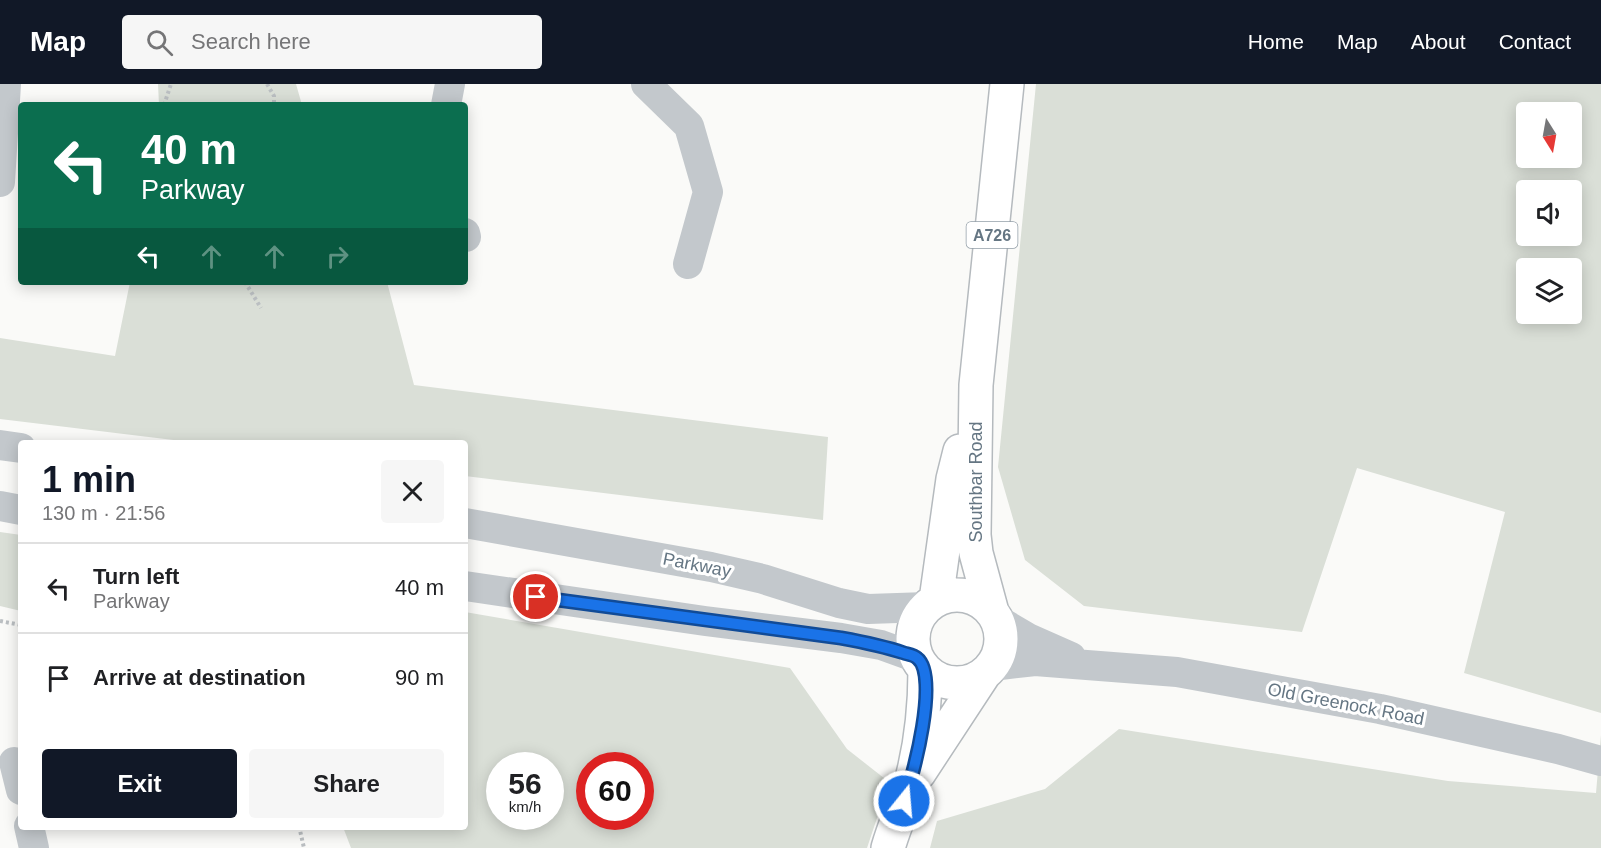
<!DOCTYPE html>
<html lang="en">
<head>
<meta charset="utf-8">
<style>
  :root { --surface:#fff; --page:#f6f6f6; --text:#202124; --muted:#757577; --line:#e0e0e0; --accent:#111827 }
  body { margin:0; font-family:Arial,sans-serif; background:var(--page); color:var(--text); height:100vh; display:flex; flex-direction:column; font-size:22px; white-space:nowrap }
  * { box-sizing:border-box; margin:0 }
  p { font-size:20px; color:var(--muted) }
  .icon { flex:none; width:33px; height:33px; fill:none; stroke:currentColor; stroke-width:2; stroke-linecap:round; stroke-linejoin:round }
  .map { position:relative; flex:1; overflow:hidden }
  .sheet { position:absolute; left:18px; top:356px; width:450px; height:390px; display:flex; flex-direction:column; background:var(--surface); border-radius:6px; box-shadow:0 3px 15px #0003 }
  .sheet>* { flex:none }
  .top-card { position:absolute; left:18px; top:18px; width:450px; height:183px; border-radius:6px; box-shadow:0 3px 15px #0003; background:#0b6e4f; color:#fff; overflow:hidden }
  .needle { width:39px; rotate:169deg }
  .tools { position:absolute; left:1516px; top:18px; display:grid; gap:12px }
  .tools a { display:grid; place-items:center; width:66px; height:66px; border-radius:6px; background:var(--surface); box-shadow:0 3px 15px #0003; font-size:30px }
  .speed { position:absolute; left:486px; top:668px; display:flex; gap:12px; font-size:30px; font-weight:700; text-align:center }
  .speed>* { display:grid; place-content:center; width:78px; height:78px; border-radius:50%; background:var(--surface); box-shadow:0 3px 15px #0003; line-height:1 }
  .speed small { font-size:15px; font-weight:400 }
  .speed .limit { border:9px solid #d22; background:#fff; color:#111 }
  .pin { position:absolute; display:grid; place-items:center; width:51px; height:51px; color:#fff; margin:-26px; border:3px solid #fff; border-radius:50%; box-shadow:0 2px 6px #0007 }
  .me { position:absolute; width:66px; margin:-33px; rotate:17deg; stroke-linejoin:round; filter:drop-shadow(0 0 4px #0008) }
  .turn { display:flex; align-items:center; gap:21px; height:126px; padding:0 24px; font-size:27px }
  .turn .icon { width:78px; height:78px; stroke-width:2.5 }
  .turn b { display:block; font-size:42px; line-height:51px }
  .lanes { display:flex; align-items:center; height:57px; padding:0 24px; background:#0003; justify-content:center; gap:30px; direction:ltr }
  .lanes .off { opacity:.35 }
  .round { display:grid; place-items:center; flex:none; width:63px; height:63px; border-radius:6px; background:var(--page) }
  .head { display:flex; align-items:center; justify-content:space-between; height:102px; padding:0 24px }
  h1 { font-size:36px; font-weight:600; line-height:45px; color:var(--accent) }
  .primary-button { display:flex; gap:12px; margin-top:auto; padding:12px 24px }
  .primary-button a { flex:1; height:69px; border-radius:6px; background:var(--accent); color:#fff; font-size:24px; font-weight:600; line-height:69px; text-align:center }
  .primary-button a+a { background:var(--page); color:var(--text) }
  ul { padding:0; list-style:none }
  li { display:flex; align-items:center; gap:18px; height:90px; padding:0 24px; border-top:2px solid var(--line) }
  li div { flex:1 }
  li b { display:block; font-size:22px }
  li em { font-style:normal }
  header { display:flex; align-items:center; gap:36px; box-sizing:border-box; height:84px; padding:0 30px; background:var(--accent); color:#fff }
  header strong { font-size:28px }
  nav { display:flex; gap:33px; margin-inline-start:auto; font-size:21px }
  .search { width:420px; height:54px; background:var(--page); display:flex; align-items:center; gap:15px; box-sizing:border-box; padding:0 21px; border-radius:6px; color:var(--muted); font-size:22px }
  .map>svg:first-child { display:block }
  .green { fill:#dadfd7; fill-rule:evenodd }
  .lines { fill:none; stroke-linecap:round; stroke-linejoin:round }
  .major-casing { stroke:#b5babe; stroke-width:36 }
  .path { stroke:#bbbfc2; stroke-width:4; stroke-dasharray:3 3; stroke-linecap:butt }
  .minor { stroke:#c3c8cc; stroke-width:30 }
  .major { stroke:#fff; stroke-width:33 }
  .route-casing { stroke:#114b97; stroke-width:15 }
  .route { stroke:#1a73e8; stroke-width:10 }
  .labels { text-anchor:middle; stroke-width:6; stroke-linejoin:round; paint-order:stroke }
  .shield { fill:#fff; stroke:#939fa8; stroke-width:1.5 }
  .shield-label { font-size:16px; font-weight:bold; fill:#657683 }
  .street-label { font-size:18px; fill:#657683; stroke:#fff }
</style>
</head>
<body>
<header>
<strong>Map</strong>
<div class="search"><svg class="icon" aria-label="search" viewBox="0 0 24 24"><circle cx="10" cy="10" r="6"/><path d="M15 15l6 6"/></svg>Search here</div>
<nav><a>Home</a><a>Map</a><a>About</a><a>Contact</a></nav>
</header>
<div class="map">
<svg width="1601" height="764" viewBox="0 0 1601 764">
  <rect width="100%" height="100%" fill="#fafaf8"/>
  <path class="green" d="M 158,0 L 296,0 L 302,21 L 159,21 Z
    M 1036,0 L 1601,0 L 1601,629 L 1464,589 L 1505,428 L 1357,384 L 1302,548 L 1084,522 L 1025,476 L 998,383 ZM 1572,28 L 1572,74 L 1527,74 L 1527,28 ZM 1572,106 L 1572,152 L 1527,152 L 1527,106 ZM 1572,184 L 1572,230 L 1527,230 L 1527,184 Z
    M 130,198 L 387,198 L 414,301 L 828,353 L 823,436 L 465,392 L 465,358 L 190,358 L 0,335 L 0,254 L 115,272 Z
    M 0,448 L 21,451 L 21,527 L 0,522 Z
    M 465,528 L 790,584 L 847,665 L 889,698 L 867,764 L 351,764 L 343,743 L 465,742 ZM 500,681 L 550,681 L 550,732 L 500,732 ZM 590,681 L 640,681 L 640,732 L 590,732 Z
    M 1119,645 L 1448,697 L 1596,709 L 1601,651 L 1601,764 L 930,764 L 937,737 L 1045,705 Z"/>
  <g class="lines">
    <defs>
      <path id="major" d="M913 555a44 44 0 1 1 88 0a44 44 0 1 1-88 0Z
        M 936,516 L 953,395 L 960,367
        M 992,528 L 976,469 L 974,451 L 976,301 L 1007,0
        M 919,689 L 984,590
        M 888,764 C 894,743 903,723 910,702 C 921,663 925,625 925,586"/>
    </defs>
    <use href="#major" class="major-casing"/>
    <path class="path" d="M 267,0 L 274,12 L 274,21
      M 164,21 L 171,0
      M 245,198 L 261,224
      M 0,537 L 21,541
      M 299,742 L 304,764"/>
    <path class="minor" d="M 646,0 L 689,42 L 708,108 L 688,180
      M 446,21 L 450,0
      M 0,98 L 6,0
      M 465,149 L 466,153
      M 0,361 L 21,364
      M 0,422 L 21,426
      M 465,439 L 711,483 L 763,495 L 839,519 L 868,525 L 927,523
      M 465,502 L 705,537 L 841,554 L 881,561 L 917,574
      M 996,535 L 1028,554 L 1071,573
      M 992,582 L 1035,577 L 1177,588 L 1380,625 L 1558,665 L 1601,677
      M 14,678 L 21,706
      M 29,742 L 34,764"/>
    <use href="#major" class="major"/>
  </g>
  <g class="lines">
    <defs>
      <path id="route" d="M 536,513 L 841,554 C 863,558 883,562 904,569 C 907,570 914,571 917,574 C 940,591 913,693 904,717"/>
    </defs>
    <use href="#route" class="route-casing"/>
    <use href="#route" class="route"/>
  </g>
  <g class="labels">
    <rect class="shield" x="966.5" y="138" width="51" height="26" rx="4.5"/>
    <g class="shield-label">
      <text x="992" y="157">A726</text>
    </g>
    <g class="street-label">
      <text transform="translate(976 398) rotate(-90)" y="6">Southbar Road</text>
      <text transform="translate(697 481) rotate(11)" y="6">Parkway</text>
      <text transform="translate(1346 620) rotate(11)" y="6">Old Greenock Road</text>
    </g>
  </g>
</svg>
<div class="tools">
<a><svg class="needle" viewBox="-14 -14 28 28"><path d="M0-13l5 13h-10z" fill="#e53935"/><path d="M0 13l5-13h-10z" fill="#757577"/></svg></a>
<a><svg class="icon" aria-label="sound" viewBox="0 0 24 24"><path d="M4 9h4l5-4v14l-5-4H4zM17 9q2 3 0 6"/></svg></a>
<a><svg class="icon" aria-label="layers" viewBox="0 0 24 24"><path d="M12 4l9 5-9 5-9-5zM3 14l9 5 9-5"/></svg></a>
</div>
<div class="speed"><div>56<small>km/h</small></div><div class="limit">60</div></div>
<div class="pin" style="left:536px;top:513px;background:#d93025"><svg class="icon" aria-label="arrive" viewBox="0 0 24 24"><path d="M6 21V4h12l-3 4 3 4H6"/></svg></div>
<svg class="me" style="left:904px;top:717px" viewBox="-20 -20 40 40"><circle r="17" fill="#1a73e8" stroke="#fff" stroke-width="3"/><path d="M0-11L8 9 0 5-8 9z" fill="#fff"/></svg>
<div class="top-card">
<div class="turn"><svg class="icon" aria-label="left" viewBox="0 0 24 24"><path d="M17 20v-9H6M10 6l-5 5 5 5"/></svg><div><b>40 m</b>Parkway</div></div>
<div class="lanes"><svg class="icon" aria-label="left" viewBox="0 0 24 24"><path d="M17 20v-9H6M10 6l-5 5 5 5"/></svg><svg class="icon off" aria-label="ahead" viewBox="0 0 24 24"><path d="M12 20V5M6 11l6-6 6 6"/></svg><svg class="icon off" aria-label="ahead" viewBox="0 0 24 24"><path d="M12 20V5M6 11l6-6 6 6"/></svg><svg class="icon off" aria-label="right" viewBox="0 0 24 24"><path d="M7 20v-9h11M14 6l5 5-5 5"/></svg></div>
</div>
<section class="sheet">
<div class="head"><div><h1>1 min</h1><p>130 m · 21:56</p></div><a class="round"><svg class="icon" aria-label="close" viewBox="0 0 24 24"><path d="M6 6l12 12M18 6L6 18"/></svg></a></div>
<ul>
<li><svg class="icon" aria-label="left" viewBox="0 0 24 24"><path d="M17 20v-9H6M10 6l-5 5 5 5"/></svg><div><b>Turn left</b><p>Parkway</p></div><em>40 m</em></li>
<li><svg class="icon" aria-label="arrive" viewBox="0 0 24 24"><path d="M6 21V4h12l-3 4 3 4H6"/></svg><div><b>Arrive at destination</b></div><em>90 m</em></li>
</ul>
<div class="primary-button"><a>Exit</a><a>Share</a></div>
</section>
</div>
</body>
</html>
